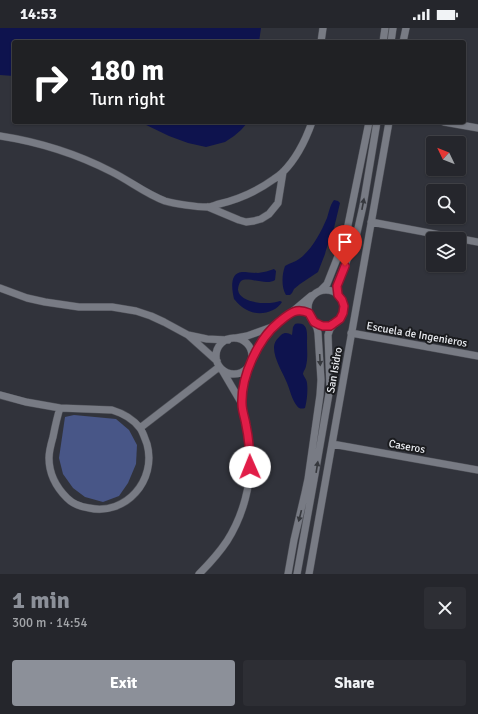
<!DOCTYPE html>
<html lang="en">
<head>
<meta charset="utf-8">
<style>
  :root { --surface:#25262c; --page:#2d2e34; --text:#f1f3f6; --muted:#a3a5a9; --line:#424348; --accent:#8c9099 }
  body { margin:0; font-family:Signika,sans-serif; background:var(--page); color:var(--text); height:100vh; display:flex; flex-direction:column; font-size:15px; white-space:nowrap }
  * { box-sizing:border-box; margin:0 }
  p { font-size:13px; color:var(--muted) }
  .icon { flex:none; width:22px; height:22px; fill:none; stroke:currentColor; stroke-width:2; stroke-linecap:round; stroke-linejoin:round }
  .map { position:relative; height:546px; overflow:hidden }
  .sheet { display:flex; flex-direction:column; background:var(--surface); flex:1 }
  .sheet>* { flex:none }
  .guide { position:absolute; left:12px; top:12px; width:454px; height:84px; border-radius:4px; box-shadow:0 1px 3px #0004,0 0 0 1px var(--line); background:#202124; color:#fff; overflow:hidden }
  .needle { width:26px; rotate:313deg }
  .controls { position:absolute; left:426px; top:108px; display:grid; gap:8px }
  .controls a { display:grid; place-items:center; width:40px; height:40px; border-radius:4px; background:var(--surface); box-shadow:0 1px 3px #0004,0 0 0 1px var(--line); font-size:20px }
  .pin { position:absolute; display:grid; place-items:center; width:34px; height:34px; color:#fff; margin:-41px -17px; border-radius:50% 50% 50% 0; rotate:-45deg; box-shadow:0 0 4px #0007 }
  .pin .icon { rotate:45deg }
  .me { position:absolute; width:44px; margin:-22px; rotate:359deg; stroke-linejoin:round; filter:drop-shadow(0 0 3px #0008) }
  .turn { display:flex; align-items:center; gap:14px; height:84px; padding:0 12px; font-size:18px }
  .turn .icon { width:52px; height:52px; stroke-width:2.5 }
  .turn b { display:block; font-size:28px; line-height:34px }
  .round { display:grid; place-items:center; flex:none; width:42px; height:42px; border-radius:4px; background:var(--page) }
  .headline { display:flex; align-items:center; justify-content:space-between; height:68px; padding:0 12px }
  h1 { font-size:24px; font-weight:700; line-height:30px; color:var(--accent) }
  .action { display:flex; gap:8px; margin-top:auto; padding:8px 12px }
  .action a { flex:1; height:46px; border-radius:4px; background:var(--accent); color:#fff; font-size:16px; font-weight:700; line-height:46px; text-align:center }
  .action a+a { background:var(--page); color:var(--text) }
  .status { display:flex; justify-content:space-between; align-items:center; height:28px; padding:0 20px; background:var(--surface); direction:ltr }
  .status svg { height:11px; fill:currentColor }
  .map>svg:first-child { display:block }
  .green { fill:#485687 }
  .water { fill:#0e134e }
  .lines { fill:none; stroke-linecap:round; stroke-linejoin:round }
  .minor-casing { stroke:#4f5158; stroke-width:8 }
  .minor { stroke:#787b84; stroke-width:7 }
  .oneway { fill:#36383d }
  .route-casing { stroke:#92132f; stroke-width:10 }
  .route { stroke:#e11d48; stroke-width:7 }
  .labels { text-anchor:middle; stroke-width:4; stroke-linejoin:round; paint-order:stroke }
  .street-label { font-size:11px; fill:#eaecf1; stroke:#1a1b1e }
</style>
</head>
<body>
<div class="status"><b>14:53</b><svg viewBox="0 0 49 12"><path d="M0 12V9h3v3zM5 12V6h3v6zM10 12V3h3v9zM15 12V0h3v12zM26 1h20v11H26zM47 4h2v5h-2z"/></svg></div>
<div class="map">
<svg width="478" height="546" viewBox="0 0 478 546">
  <rect width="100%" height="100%" fill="#31333b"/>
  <path class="green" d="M 74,387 L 116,391 L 129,402 L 137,417 L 136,436 L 128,455 L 119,468 L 103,474 L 85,469 L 73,460 L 63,446 L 59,430 L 65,389 Z"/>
  <path class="water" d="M 0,0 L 261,0 L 259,14 L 14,14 L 14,48 L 0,47 Z
    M 140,94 L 248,94 L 241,102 L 234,108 L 225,114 L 206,119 L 188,115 L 169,108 Z
    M 334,172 L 338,173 L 340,175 L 334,200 L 326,222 L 325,226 L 318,244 L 300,256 L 294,261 L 292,265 L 290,267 L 286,267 C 281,259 282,246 285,238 C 290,235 295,234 299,231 C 312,222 321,204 327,190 C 329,184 330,177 334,172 Z
    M 274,241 L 276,243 L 275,252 C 266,258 248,248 241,253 C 239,255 238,259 238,262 C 240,276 270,277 280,273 L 282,274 C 276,284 260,288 249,283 C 244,281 238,276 234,271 C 232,262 229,245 242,244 C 247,244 253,245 258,245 C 264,244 269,243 274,241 Z
    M 295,296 C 309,293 307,306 307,315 C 307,323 308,330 306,338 C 306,340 303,344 303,346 C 304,349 307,352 307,355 C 308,362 307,373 305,380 C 302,381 299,381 297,378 C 292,372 290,362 287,355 C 283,345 274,331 274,320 C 274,314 277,311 281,307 C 285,304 288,305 292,307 L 293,299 Z"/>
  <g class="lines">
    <defs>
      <path id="minor" d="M 321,14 L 323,0
        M 383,14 L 385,0
        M 391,14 L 393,0
        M 403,14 L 406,0
        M 444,94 L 478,100
        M 0,108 C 39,114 77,126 112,144 C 130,153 146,166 165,173 C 175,176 197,179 207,179 C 211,179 215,177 219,176 C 240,171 256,164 274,151 C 277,149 281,146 283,144 C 296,131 306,111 312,94
        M 208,179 L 239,192 L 246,194 L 254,193 L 261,191 L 269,186 L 278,175 L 283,144
        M 371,194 L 478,214
        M 0,260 L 27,270 L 45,274 L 79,279 L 112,279 L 136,283 L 151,288 L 164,294 L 188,307
        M308 280a18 18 0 1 1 36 0a18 18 0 1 1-36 0Z
        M 320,263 L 327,256 L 342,218 L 348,197 L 369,94
        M 338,267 L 337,258 L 338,253 L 353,218 L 356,209 L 363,178 L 377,94
        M 309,285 L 300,283 L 292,284 L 311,268
        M 272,299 L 292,284
        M 351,305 L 478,328
        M 236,310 L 247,308 L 272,299 L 258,320 L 253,331
        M216 328a18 18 0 1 1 36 0a18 18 0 1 1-36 0Z
        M 217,333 L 188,307 L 207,311 L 228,312
        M 222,342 L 242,376 L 244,355 L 248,340
        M 0,367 L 26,374 L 60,380 L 112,382 C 122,385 133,391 140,400 C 143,404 145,411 147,416 C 157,452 126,488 89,480 C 81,479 73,476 67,470 C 56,459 49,446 49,430 C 49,423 51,416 53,409 C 55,399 57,389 60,380
        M 140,400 L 219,339
        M 332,416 L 478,442
        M 199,546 C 209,536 219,525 227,513 C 243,488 252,455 250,425 C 250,408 244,392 242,376
        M 288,546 L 294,512 L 305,465 L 308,451 L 320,367 L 321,352 L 318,305 L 317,300 L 314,294
        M 297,546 L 314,452 L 330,360 L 328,307 L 330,301 L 333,297
        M 309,546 L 389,94"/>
    </defs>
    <use href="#minor" class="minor-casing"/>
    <use href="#minor" class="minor"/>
  </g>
  <defs><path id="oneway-solid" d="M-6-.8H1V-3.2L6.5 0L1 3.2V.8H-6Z"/></defs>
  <g class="oneway">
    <use href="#oneway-solid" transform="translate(363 176) rotate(-79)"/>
    <use href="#oneway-solid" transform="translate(320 332) rotate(87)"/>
    <use href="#oneway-solid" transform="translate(317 439) rotate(-81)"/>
    <use href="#oneway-solid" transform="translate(300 488) rotate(104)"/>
  </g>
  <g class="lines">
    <defs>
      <path id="route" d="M 250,439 C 250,425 249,411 246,397 C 245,390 242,383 242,376 C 241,348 258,311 279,294 C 289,286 295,279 309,285 L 314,294 L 320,297 L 323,298 L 330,298 L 333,296 L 340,291 L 343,285 L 344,278 L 342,272 L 338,267 L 337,258 L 345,238"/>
    </defs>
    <use href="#route" class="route-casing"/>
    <use href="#route" class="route"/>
  </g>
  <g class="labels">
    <g class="street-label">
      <text transform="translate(417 306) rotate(10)" y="4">Escuela de Ingenieros</text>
      <text transform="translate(334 342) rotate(-80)" y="4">San Isidro</text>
      <text transform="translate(407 418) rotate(10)" y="4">Caseros</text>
    </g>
  </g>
</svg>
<div class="controls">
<a><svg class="needle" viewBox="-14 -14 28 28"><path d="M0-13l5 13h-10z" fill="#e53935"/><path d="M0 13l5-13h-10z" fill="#a3a5a9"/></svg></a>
<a><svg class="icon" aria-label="search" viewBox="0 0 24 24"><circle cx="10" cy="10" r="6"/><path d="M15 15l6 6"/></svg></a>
<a><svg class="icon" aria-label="layers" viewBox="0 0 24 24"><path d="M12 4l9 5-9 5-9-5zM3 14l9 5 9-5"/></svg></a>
</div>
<div class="pin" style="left:345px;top:238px;background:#d93025"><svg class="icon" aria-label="arrive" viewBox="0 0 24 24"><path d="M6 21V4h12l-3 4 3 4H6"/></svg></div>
<svg class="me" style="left:250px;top:439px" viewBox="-20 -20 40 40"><circle r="19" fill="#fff"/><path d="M0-13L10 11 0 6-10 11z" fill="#e11d48"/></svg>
<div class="guide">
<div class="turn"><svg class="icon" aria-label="right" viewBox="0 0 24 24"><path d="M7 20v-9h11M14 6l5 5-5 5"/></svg><div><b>180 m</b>Turn right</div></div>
</div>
</div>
<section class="sheet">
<div class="headline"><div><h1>1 min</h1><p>300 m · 14:54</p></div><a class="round"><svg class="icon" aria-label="close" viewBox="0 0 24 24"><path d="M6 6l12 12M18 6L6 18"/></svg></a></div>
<div class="action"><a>Exit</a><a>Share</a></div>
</section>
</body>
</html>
